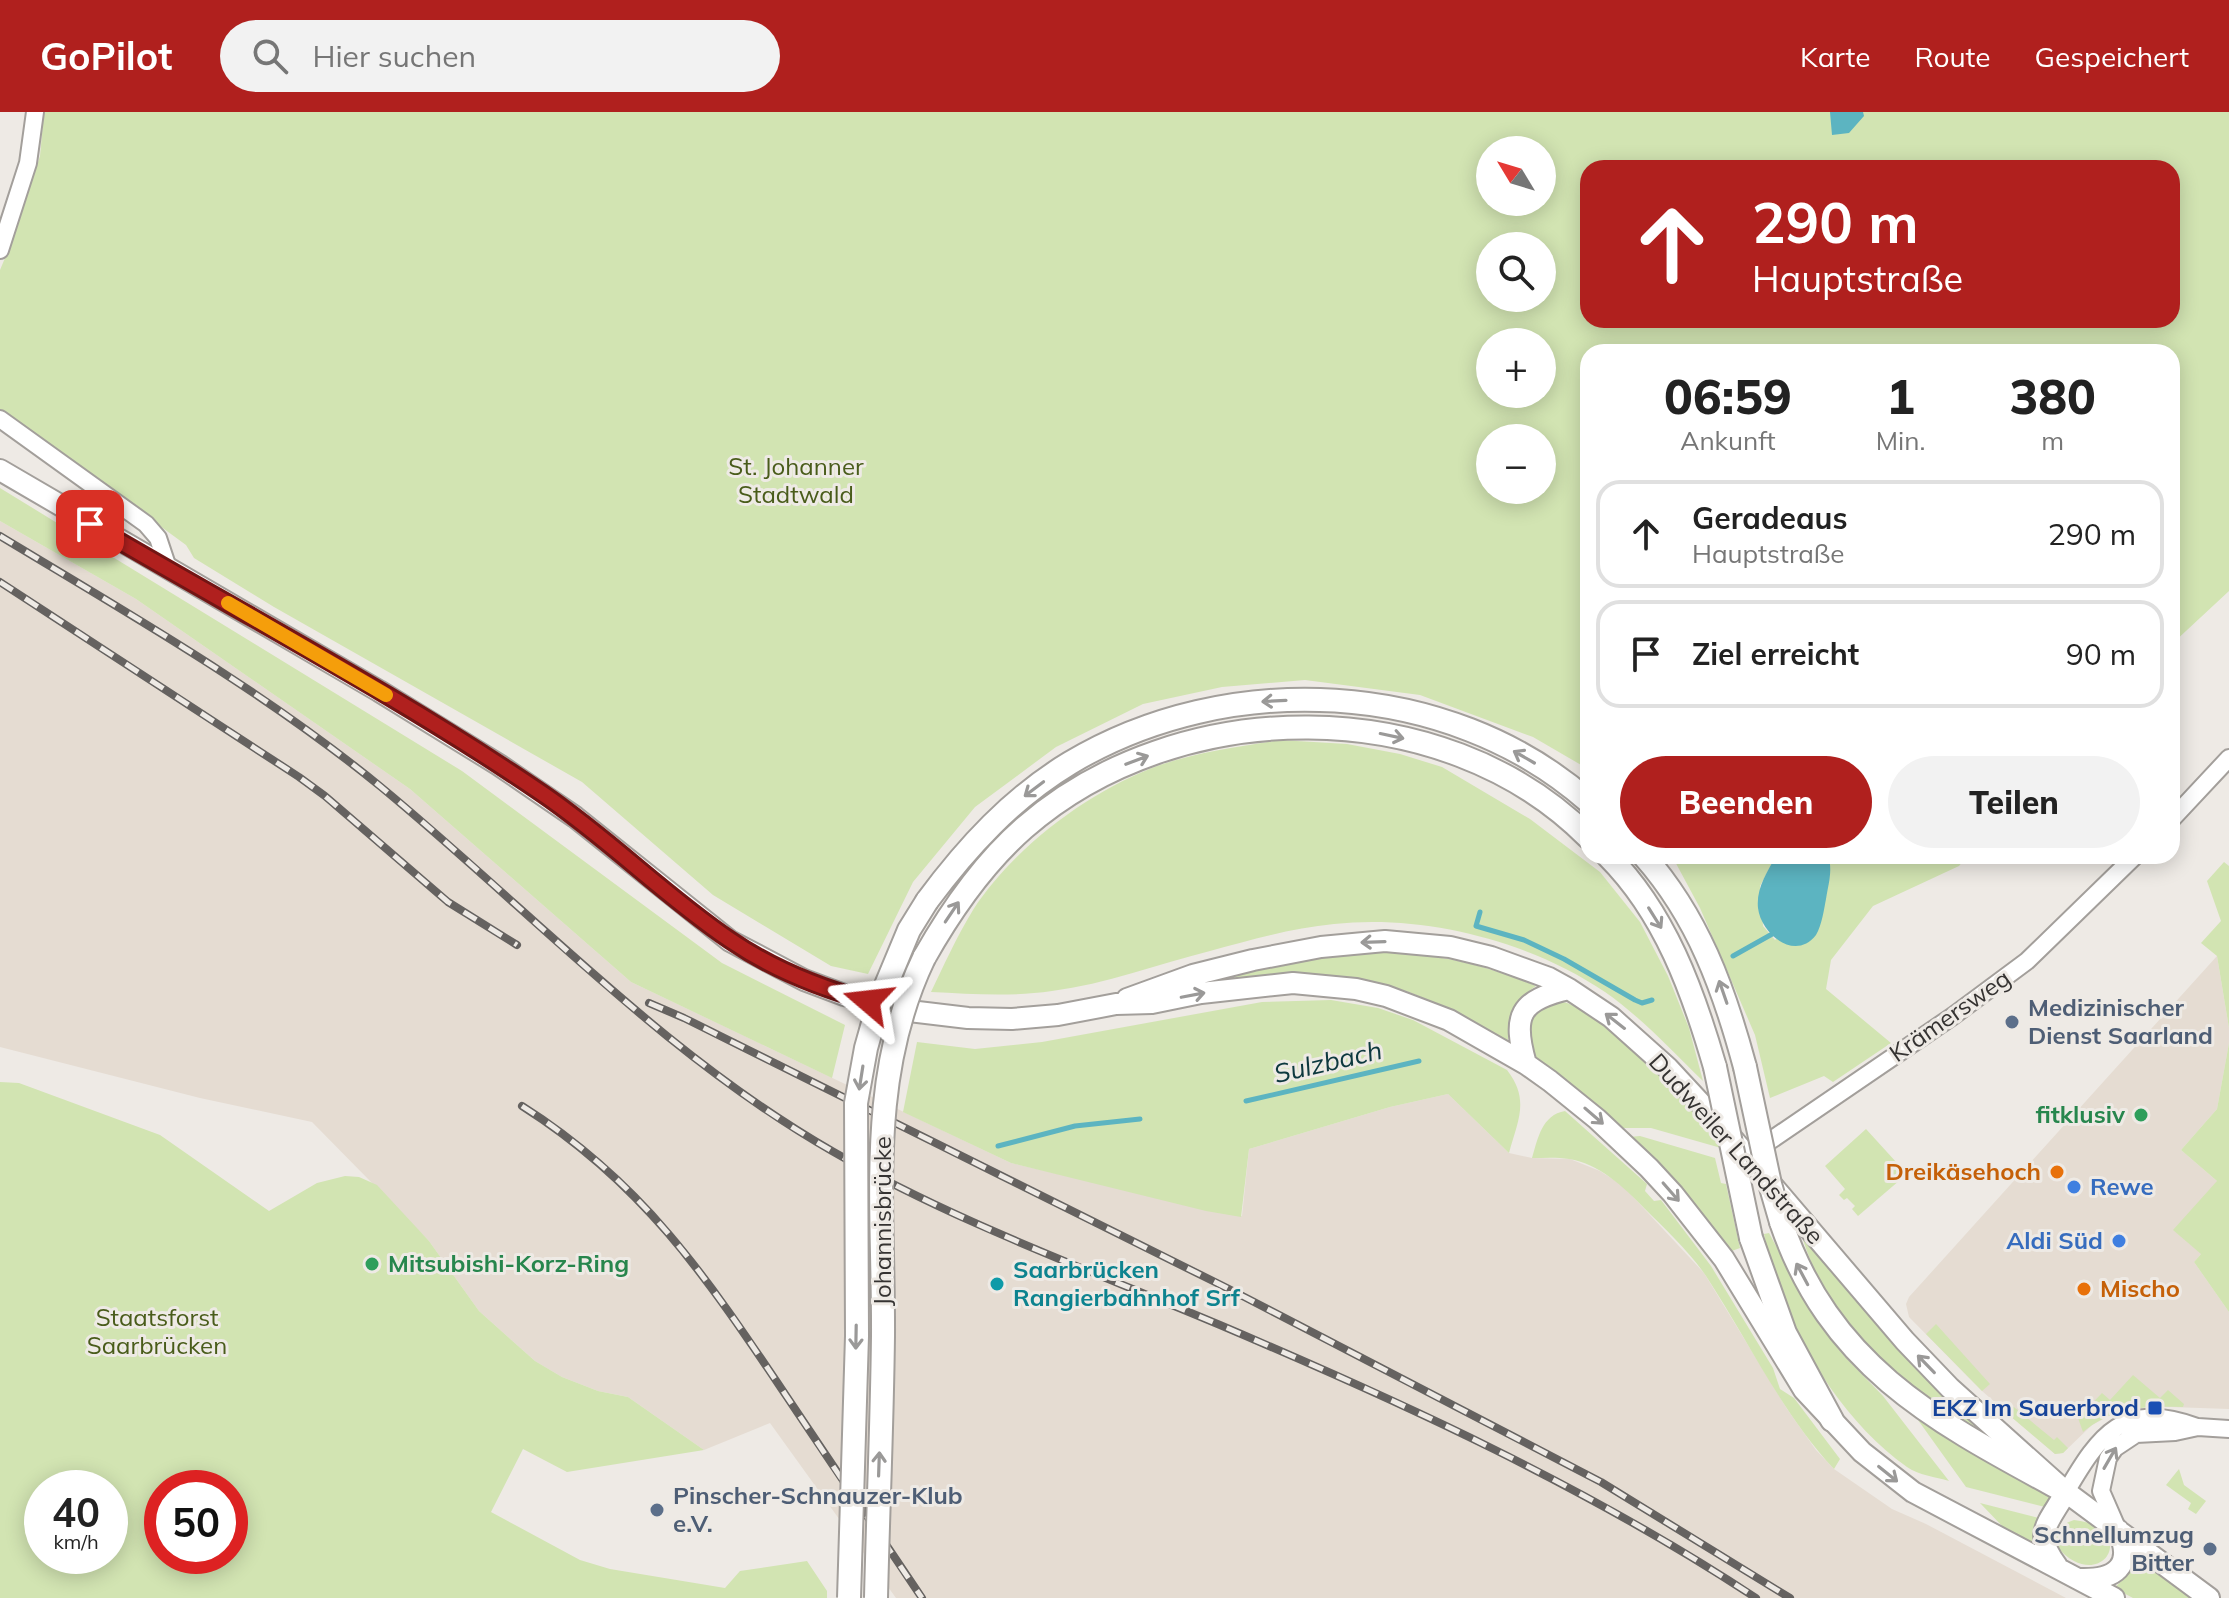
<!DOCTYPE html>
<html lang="de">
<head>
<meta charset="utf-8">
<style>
  :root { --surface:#fff; --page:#f2f2f2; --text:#222; --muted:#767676; --line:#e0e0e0; --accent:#b0201e }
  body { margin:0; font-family:Mulish,sans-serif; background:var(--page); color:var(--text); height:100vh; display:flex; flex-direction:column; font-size:30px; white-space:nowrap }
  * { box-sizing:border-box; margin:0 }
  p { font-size:26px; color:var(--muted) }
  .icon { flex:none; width:44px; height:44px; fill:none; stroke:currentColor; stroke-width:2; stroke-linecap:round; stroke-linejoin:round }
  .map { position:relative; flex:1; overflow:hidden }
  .details { position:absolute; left:1580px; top:232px; width:600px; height:520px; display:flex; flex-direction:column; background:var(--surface); border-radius:24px; box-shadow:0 4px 20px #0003 }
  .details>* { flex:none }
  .guide { position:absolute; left:1580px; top:48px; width:600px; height:168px; border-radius:24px; box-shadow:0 4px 20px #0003; background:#b0201e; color:#fff; overflow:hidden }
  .needle { width:52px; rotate:308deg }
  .buttons { position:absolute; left:1476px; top:24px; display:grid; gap:16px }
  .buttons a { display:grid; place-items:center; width:80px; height:80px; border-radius:50%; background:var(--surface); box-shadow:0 4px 20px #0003; font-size:40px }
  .speed { position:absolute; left:24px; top:1358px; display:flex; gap:16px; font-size:40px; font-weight:700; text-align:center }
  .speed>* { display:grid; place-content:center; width:104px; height:104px; border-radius:50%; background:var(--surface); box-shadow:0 4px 20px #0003; line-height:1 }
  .speed small { font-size:20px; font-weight:400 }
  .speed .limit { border:12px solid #d22; background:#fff; color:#111 }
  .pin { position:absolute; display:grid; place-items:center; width:68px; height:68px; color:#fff; margin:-34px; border-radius:16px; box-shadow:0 4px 12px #0006 }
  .me { position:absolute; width:88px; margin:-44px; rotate:287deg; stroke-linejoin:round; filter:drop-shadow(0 0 6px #0008) }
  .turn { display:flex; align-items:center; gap:28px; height:168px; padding:0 40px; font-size:36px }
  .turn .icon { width:104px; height:104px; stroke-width:2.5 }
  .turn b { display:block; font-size:56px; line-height:68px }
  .eta { display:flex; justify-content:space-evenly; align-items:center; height:136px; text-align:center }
  .eta b { font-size:48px; font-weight:800; line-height:56px }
  .primary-button { display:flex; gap:16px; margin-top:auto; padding:16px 40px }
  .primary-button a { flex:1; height:92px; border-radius:48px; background:var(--accent); color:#fff; font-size:32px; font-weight:800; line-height:92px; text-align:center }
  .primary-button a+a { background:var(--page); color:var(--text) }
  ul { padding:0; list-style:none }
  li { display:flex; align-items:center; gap:24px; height:108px; margin:0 16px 12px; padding:0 24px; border:4px solid var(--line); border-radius:24px }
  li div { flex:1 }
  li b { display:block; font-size:30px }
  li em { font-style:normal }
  header { display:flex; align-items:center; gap:48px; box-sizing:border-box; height:112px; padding:0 40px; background:var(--accent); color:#fff }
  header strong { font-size:38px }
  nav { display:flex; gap:44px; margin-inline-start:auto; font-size:28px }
  .search { width:560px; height:72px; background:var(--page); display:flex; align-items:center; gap:20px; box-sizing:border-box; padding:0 28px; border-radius:44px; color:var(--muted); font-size:30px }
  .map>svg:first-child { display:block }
  .built { fill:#e5dcd2 }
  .green { fill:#d2e4b2; fill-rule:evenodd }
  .water { fill:#5cb4c1 }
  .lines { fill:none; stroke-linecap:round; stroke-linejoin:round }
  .stream { stroke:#5cb4c1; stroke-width:5 }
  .minor-casing { stroke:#a39f9b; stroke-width:20 }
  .major-casing { stroke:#a39f9b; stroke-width:24 }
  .highway-casing { stroke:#a39f9b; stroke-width:26 }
  .minor { stroke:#fff; stroke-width:16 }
  .major { stroke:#fff; stroke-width:20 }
  .highway { stroke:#fff; stroke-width:22 }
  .rail-casing { stroke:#656260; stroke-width:8 }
  .rail { stroke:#eeeae5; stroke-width:5; stroke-dasharray:15; stroke-linecap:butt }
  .highway-bridge-casing { stroke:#a39f9b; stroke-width:26; stroke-linecap:butt }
  .highway-bridge { stroke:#fff; stroke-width:22 }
  .oneway { stroke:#9a9998 }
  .route-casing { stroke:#721514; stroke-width:20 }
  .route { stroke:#b0201e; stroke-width:14 }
  .slow { stroke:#f59e0b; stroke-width:14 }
  .service-dot { fill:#5c6f8a; stroke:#eeeae5; stroke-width:3 }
  .leisure-dot { fill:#2e9e5b; stroke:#eeeae5; stroke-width:3 }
  .food-dot { fill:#e8710a; stroke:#eeeae5; stroke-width:3 }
  .shop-dot { fill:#3f7fe0; stroke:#eeeae5; stroke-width:3 }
  .culture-dot { fill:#0f9aa8; stroke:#eeeae5; stroke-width:3 }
  .transit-dot { fill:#1a4fb4; stroke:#eeeae5; stroke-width:3 }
  .labels { text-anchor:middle; stroke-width:6; stroke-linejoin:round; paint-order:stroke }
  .park-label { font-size:24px; fill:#495c1a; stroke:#eeeae5 }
  .service-label { font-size:24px; font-weight:bold; fill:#4e5e75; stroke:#eeeae5; text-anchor:start }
  .street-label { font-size:24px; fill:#353332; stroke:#eeeae5 }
  .leisure-label { font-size:24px; font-weight:bold; fill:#27864d; stroke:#eeeae5; text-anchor:end }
  .food-label { font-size:24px; font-weight:bold; fill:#c56008; stroke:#eeeae5; text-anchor:end }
  .shop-label { font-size:24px; font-weight:bold; fill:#366cbe; stroke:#eeeae5; text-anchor:start }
  .culture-label { font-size:24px; font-weight:bold; fill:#0d838f; stroke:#eeeae5; text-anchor:start }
  .transit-label { font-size:24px; font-weight:bold; fill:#164399; stroke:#eeeae5; text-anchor:end }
  .water-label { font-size:26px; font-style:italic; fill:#0d383e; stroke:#eeeae5 }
</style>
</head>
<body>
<header>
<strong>GoPilot</strong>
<div class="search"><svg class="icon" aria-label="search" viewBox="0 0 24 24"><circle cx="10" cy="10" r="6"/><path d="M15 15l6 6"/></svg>Hier suchen</div>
<nav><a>Karte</a><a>Route</a><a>Gespeichert</a></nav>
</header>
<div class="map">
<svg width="2229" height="1486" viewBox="0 0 2229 1486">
  <rect width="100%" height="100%" fill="#eeeae5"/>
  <path class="built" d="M 0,409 L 136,487 L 410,677 L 631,870 L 1011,1051 L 1242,1104 L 1249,1037 L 1390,995 L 1448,982 L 1509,1041 L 1532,1046 L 1570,1047 L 1600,1059 L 1623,1074 L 1704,1161 L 1787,1297 L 1816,1338 L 1834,1357 L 1892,1397 L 1926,1412 L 2066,1486 L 896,1486 L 770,1311 L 704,1338 L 628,1285 L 598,1279 L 562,1265 L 535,1249 L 479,1199 L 429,1129 L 312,1010 L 200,986 L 0,935 Z
    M 2217,844 L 2229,916 L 2229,931 L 2217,997 L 2181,1038 L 2217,1069 L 2201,1142 L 2194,1150 L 2229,1200 L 2229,1297 L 2142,1294 L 2120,1298 L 2092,1313 L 2063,1341 L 2055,1342 L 1982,1279 L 1909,1205 L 1906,1192 L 1909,1185 Z"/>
  <path class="green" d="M 44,0 L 2229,0 L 2229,479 L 2172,532 L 2172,240 L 1588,240 L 1588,657 L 1533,625 L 1420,583 L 1305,568 L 1222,575 L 1143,592 L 1056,635 L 975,695 L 913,770 L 868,862 L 831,854 L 713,783 L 582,670 L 274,495 L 194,446 L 186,433 L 0,297 L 0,158 L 13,127 L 40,44 ZM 1490,38 L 1542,38 L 1542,90 L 1490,90 ZM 1588,56 L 2172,56 L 2172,208 L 1588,208 ZM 1490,134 L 1542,134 L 1542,186 L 1490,186 ZM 1490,230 L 1542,230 L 1542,282 L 1490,282 ZM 1490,326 L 1542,326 L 1542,378 L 1490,378 Z
    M 0,376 L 462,659 L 722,851 L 845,913 L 832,966 L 631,870 L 410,677 L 136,487 L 0,409 Z
    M 1280,628 L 1347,632 L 1400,642 L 1442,655 L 1530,707 L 1600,760 L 1640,810 L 1668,864 L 1689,916 L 1703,969 C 1672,939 1641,905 1605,880 C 1530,829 1424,802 1334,812 C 1292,816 1250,828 1210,839 C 1158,852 1106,872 1052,879 C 1012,885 971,882 931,880 C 944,853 957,824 973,798 C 1014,735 1090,678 1160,653 C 1198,640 1240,635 1280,628 Z
    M 1672,744 L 1776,744 L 1760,774 L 1763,814 L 1775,828 C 1805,801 1836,788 1829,744 L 1967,744 L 1959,754 L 1873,794 L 1831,848 L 1826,877 L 1891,931 L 1833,970 L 1824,964 L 1770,986 L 1755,923 L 1700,796 Z
    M 2224,750 L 2229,754 L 2229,916 L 2217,844 L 2201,831 L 2221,809 L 2207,769 Z
    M 1353,839 C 1426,841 1468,846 1536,874 C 1516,887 1508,905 1508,929 C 1470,909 1431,885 1389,874 C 1334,858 1278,865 1222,869 L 1221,866 C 1265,854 1309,845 1353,839 Z
    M 1331,888 L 1378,896 L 1413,908 L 1507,958 C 1530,988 1518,1008 1509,1041 L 1448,982 L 1390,995 L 1249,1037 L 1241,1105 L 1206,1099 L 1011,1051 L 903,1000 L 917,930 L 975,937 L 1042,930 L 1262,890 Z
    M 1549,889 C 1555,890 1562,889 1567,891 C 1617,908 1692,998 1728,1038 L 1651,1016 L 1622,1016 L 1537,947 L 1530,930 L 1530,916 L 1535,901 Z
    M 2229,931 L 2229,1200 L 2194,1150 L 2201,1142 L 2173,1118 L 2217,1069 L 2181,1038 L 2217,997 Z
    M 0,970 L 19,971 L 160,1023 L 269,1099 L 317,1071 L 345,1064 L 359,1065 L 377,1073 L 429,1129 L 479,1199 L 535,1249 L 562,1265 L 598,1279 L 628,1285 L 704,1338 L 567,1360 L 523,1337 L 491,1400 L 580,1448 L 610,1457 L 725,1476 L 740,1459 L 807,1449 L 827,1479 L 827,1486 L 0,1486 ZM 42,1376 L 110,1376 L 110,1444 L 42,1444 ZM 162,1376 L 230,1376 L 230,1444 L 162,1444 Z
    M 1565,999 L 1647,1072 L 1645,1079 L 1654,1089 L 1661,1088 L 1711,1154 L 1773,1256 L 1780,1277 L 1794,1286 L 1840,1347 L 1834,1357 C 1781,1300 1748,1228 1706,1164 C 1689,1139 1665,1117 1644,1096 C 1624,1075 1598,1051 1569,1047 C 1557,1045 1544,1046 1532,1046 C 1538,1026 1542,1003 1565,999 Z
    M 1866,1017 L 1907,1062 L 1858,1104 L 1852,1097 L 1855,1094 L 1847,1086 L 1844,1088 L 1839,1083 L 1845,1077 L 1825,1054 Z
    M 1640,1024 L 1715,1046 L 1721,1071 L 1726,1072 L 1740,1136 L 1729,1140 L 1629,1025 Z
    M 1799,1115 L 1927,1264 L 1975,1314 L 1975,1316 C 1927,1299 1846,1219 1822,1173 C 1812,1155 1805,1135 1799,1115 Z
    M 1769,1121 L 1818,1211 L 1845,1245 L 1883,1284 L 1949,1369 C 1936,1365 1918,1363 1907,1355 C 1835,1304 1781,1208 1764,1122 Z
    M 1936,1212 L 1990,1272 L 1982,1279 L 1926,1222 Z
    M 2133,1263 L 2160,1286 L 2168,1278 L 2184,1292 L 2183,1295 C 2146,1294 2114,1294 2083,1320 L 2078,1306 L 2102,1281 L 2110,1288 Z
    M 2009,1291 L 2054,1328 L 2057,1325 L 2068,1336 L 2063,1341 L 2055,1342 L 2003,1298 Z
    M 1918,1308 L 2052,1385 L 2045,1395 L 1966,1375 Z
    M 2179,1357 L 2184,1373 L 2206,1389 L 2196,1402 L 2188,1397 L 2191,1391 L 2166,1373 Z
    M 1980,1391 L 2039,1406 L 2032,1431 L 2005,1417 Z
    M 2074,1408 C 2142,1416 2101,1486 2056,1434 C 2055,1420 2061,1412 2074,1408 Z
    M 2132,1439 L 2195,1486 L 2133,1486 L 2114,1476 C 2126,1466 2133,1455 2132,1439 Z"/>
  <path class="water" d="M 1830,0 L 1863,0 L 1864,4 L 1849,21 L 1832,23 Z
    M 1776,744 L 1829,744 C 1832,762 1829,769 1826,787 C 1824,797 1822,813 1816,823 C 1795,850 1761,822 1758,796 C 1756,777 1767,760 1776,744 Z"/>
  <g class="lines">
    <path class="stream" d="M 1480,800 L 1476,814 L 1524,828 L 1564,847 L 1635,888 L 1642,891 L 1652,888
      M 1733,844 L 1774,821
      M 1246,989 L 1419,949
      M 998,1034 L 1075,1014 L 1140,1007"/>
    <defs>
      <path id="minor" d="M 0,138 L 28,51 L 35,0
        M 0,307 L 146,412 L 158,426 L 168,456
        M 2172,707 L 2229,646
        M 1755,1039 L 1953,904 L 2027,849 L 2135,744
        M 2066,1380 C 2100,1322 2123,1288 2197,1315
        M 2118,1418 L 2101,1379 L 2108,1346 L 2115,1336 L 2136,1322 L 2175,1320 L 2198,1315 L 2229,1317"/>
      <path id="major" d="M 0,358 L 379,579 L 499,653 L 575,705 L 730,829 L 804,868 L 844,883 L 901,898 L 968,906 L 1012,907 L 1058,903 L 1116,892 L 1152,891 L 1201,881 L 1293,871 L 1356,877 L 1386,884 L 1449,908 L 1526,952 L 1550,969 L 1597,1007 L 1649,1056 L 1673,1082 L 1724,1147 L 1804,1278 L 1862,1340 L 1913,1380 L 2114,1486
        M 1127,887 L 1193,863 L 1253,848 L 1321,835 L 1385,829 L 1450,835 L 1491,845 L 1549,866 L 1569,877 L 1611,905 L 1668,956 L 1719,1011 L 1905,1229 L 1950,1276 L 2066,1380 L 2209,1486
        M 1526,952 C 1512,904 1519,888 1569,877
        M 2057,1454 C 2032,1421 2048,1412 2066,1380
        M 2080,1467 C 2114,1468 2135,1455 2118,1418"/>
      <path id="highway" d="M 1608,744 C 1665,801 1693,879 1715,955
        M 1644,744 C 1698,805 1724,877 1745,955
        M 927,789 C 967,735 1012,686 1070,651 C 1227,557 1448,566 1588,689
        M 924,846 C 951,798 983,752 1024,716 C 1177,582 1442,579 1588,725
        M 1781,1110 C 1831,1257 1939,1311 2066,1380
        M 1751,1126 L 1785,1221 L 1832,1308"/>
    </defs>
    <use href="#minor" class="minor-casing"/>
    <use href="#major" class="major-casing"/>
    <use href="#highway" class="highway-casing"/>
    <use href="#minor" class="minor"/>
    <use href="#major" class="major"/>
    <use href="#highway" class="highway"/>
    <defs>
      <path id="rail" d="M 0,424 C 129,502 264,579 381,675 C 530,798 663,942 832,1039 C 955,1110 1090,1158 1220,1213 C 1404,1291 1589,1376 1756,1486
        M 0,470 L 299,665 L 325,684 L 448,790 L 517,833
        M 649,891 L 684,906 L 1229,1177 L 1601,1370 L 1790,1486
        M 522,994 C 642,1070 705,1163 783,1279 C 829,1348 875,1417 922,1486"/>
    </defs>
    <use href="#rail" class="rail-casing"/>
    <use href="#rail" class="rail"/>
    <defs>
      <path id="highway-bridge" d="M 1715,955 L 1751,1126
        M 1745,955 L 1770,1072 L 1781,1110
        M 849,1486 L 857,1224 L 856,991 L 866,936 L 879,890 L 909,818 L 927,789
        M 876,1486 C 878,1399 882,1311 883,1224 C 884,1093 866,967 924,846"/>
    </defs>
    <use href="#highway-bridge" class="highway-bridge-casing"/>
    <use href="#highway-bridge" class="highway-bridge"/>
  </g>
  <defs><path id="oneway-shaft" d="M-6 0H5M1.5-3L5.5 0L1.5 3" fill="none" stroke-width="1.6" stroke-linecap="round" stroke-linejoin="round" transform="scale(2)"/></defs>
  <g class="oneway">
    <use href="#oneway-shaft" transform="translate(1274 589) rotate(177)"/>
    <use href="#oneway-shaft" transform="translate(1392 624) rotate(12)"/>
    <use href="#oneway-shaft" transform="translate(1524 645) rotate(-150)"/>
    <use href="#oneway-shaft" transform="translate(1137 648) rotate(-21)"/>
    <use href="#oneway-shaft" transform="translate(1034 677) rotate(143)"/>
    <use href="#oneway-shaft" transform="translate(952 800) rotate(-56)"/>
    <use href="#oneway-shaft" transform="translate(1655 806) rotate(58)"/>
    <use href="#oneway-shaft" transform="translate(1373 830) rotate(178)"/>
    <use href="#oneway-shaft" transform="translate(1723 880) rotate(-109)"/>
    <use href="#oneway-shaft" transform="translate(1193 883) rotate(-11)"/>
    <use href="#oneway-shaft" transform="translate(1615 909) rotate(-142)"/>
    <use href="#oneway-shaft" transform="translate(861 966) rotate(99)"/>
    <use href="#oneway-shaft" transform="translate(1594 1004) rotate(41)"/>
    <use href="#oneway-shaft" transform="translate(1671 1080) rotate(49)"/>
    <use href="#oneway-shaft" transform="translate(1802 1162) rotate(-118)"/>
    <use href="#oneway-shaft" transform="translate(856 1225) rotate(91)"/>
    <use href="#oneway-shaft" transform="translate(1926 1252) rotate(-134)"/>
    <use href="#oneway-shaft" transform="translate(2110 1346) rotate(-60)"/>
    <use href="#oneway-shaft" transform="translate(879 1352) rotate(-88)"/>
    <use href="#oneway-shaft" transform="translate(1888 1362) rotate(39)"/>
  </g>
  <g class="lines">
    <defs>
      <path id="route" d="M 90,412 C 241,501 398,583 543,682 C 609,727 665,784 730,828 C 771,856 820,876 868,889"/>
    </defs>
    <use href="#route" class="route-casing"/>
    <use href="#route" class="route"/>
    <path class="slow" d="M 228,491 L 386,583"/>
  </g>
  <g class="service-dot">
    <circle cx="2012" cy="910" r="8"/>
    <circle cx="657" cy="1398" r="8"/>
    <circle cx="2210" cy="1437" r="8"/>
  </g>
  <g class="leisure-dot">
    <circle cx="2141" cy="1003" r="8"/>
    <circle cx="372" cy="1152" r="8"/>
  </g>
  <g class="food-dot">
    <circle cx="2057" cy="1060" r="8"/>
    <circle cx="2084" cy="1177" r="8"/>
  </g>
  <g class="shop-dot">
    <circle cx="2074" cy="1075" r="8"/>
    <circle cx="2119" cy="1129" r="8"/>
  </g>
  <circle class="culture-dot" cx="997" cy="1172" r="8"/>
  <rect class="transit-dot" x="2147" y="1288" width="16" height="16" rx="4"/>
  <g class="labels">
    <g class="park-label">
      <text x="796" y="363">St. Johanner<tspan x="796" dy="28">Stadtwald</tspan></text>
      <text x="157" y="1214">Staatsforst<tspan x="157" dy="28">Saarbrücken</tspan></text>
    </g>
    <g class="service-label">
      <text x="2028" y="904">Medizinischer<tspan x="2028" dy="28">Dienst Saarland</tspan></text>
      <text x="673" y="1392">Pinscher-Schnauzer-Klub<tspan x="673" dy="28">e.V.</tspan></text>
      <text x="2194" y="1431" text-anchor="end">Schnellumzug<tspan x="2194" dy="28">Bitter</tspan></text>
    </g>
    <g class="street-label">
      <text transform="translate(1950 904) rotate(-35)" y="8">Krämersweg</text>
      <text transform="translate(1736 1037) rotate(48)" y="8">Dudweiler Landstraße</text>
      <text transform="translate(883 1109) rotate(-90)" y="8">Johannisbrücke</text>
    </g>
    <g class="leisure-label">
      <text x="2125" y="1011">fitklusiv</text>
      <text x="388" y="1160" text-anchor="start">Mitsubishi-Korz-Ring</text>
    </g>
    <g class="food-label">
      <text x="2041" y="1068">Dreikäsehoch</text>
      <text x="2100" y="1185" text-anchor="start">Mischo</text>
    </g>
    <g class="shop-label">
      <text x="2090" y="1083">Rewe</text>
      <text x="2103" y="1137" text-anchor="end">Aldi Süd</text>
    </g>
    <g class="culture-label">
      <text x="1013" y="1166">Saarbrücken<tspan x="1013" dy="28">Rangierbahnhof Srf</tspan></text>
    </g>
    <g class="transit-label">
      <text x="2139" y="1304">EKZ Im Sauerbrod</text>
    </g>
    <g class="water-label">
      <text transform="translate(1328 950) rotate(-13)" y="9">Sulzbach</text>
    </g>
  </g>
</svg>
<div class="buttons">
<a><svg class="needle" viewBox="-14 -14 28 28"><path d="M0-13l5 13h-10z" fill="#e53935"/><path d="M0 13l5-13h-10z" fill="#767676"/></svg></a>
<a><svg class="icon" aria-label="search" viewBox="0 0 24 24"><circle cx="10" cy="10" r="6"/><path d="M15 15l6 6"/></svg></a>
<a>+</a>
<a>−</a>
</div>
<div class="speed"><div>40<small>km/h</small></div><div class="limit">50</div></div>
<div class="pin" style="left:90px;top:412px;background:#d93025"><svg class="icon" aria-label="arrive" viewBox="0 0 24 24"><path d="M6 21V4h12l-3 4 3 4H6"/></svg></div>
<svg class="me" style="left:868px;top:889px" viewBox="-20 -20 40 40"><path d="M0-17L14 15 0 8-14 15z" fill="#b0201e" stroke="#fff" stroke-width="4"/></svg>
<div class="guide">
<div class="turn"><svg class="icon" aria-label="ahead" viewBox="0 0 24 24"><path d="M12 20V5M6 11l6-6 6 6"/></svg><div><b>290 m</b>Hauptstraße</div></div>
</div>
<section class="details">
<div class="eta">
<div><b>06:59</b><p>Ankunft</p></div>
<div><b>1</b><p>Min.</p></div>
<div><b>380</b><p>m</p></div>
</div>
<ul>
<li><svg class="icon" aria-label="ahead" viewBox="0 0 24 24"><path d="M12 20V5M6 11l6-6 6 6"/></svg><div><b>Geradeaus</b><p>Hauptstraße</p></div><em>290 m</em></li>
<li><svg class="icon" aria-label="arrive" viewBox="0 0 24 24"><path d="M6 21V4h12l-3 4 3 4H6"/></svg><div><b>Ziel erreicht</b></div><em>90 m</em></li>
</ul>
<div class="primary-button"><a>Beenden</a><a>Teilen</a></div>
</section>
</div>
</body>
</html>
